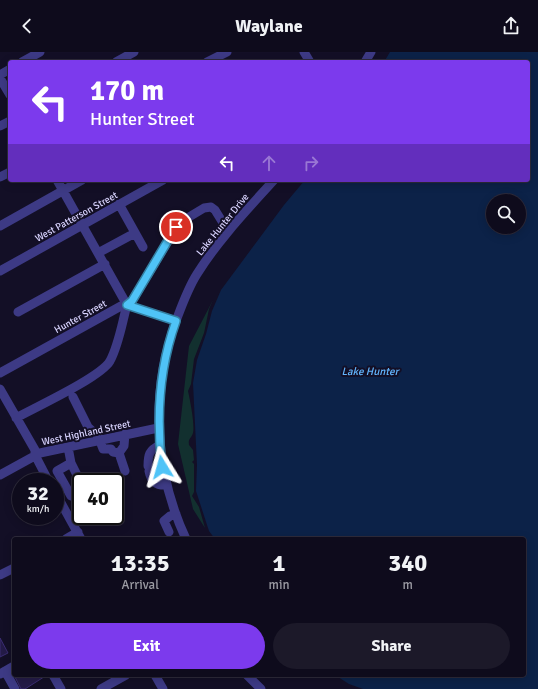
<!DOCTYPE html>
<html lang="en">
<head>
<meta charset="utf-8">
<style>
  :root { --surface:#0e0b1c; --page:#1c1929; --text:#f1f3f6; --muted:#9b9ba3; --line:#2e2b3b; --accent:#7c3aed }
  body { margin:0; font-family:Signika,sans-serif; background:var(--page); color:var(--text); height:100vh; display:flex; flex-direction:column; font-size:15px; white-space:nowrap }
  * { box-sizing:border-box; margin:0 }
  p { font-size:13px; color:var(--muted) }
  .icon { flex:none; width:22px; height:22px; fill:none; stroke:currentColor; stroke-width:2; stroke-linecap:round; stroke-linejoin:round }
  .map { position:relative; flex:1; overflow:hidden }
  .drawer { position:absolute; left:12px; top:485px; width:514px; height:140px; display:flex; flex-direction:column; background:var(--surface); border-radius:4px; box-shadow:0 2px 10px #0003,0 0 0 1px var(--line) }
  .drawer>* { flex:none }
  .guide { position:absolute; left:8px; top:8px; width:522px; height:122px; border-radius:4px; box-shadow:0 2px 10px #0003,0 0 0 1px var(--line); background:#7c3aed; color:#fff; overflow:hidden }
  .fabs { position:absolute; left:486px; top:142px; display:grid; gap:8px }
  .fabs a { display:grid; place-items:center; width:40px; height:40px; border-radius:50%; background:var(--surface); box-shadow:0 2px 10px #0003,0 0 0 1px var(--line); font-size:20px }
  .speed { position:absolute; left:12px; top:421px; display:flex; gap:8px; font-size:20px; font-weight:700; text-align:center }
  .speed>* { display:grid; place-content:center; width:52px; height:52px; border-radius:50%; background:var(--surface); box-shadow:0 2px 10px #0003,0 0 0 1px var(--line); line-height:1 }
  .speed small { font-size:10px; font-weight:400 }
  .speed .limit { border:2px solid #111; border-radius:6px; background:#fff; color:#111 }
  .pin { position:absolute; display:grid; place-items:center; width:34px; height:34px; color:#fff; margin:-17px; border:2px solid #fff; border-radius:50%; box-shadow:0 1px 4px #0007 }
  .me { position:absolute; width:44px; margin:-22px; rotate:352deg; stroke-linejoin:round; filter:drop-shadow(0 0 3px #0008) }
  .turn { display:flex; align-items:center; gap:14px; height:84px; padding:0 16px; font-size:18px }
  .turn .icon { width:52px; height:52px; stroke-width:2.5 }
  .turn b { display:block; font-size:28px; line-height:34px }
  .lanes { display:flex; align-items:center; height:38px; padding:0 16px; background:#0003; justify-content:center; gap:20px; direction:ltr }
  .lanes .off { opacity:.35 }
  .eta { display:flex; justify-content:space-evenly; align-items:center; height:68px; text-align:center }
  .eta b { font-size:24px; font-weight:700; line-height:28px }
  .action { display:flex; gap:8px; margin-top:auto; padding:8px 16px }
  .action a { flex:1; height:46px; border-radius:24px; background:var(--accent); color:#fff; font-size:16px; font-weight:700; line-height:46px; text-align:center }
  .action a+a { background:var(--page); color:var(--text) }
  header { display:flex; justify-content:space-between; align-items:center; height:52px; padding:0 16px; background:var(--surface); font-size:18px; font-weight:700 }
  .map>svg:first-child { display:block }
  .green { fill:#12302f }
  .water { fill:#0c2248; fill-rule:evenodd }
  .building { fill:#241b47; stroke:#3b2d73 }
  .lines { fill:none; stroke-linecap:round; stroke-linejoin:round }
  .minor { stroke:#3d3a85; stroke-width:9 }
  .route-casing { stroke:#337fa1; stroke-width:10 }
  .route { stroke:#4fc3f7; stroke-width:7 }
  .labels { text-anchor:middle; stroke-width:4; stroke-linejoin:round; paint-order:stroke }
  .street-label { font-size:10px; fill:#d9d4ff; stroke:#130f26 }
  .water-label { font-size:11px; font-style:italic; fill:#62b6ff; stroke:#130f26 }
</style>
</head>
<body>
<header><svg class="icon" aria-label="back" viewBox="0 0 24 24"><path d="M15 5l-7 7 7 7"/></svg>Waylane<svg class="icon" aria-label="share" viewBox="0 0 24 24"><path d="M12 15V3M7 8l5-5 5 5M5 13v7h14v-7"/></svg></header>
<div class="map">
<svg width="538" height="637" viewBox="0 0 538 637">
  <rect width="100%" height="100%" fill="#130f26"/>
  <path class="green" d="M 213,248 L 209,257 L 204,281 L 194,307 L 191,332 L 188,339 C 190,348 195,373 193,381 C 191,387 188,386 189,393 L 193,398 L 194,408 L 192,410 L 194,412 L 194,440 L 192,444 L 199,455 L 205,476 L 193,457 L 178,392 L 189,294 Z"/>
  <path class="water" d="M 390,0 L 538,0 L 538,637 L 363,637 L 349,632 L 335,623 L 524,623 L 524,487 L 215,487 L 209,479 L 196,439 L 197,413 L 193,331 L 197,308 L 206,282 L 212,259 L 221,238 L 284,153 L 305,128 L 528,128 L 528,10 L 384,10 ZM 493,149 L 519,149 L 519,175 L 493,175 Z"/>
  <path class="building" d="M 0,586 L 8,601 L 0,605 Z
    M 18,623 L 47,623 L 25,637 L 21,637 L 15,625 Z"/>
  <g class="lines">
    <path class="minor" d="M 304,0 L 310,10
      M 22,10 L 40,0
      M 116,10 L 134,0
      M 207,10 L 227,0
      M 365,10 L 371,0
      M 0,23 L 10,17
      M 0,26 L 10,43
      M 0,74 L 10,69
      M 0,125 L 10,120
      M 57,128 L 127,253
      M 119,152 L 143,195
      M 0,174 L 82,128
      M 98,201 L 135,181
      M 0,219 L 163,128
      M 18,260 L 105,212
      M 0,321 L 121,254 L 127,253 L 176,269
      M 0,337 L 35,398 L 35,403 L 49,430
      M 73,345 L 88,375 L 98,384 L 103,397 L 111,397 L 113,400 L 119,401
      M 16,366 C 36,355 101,325 110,309 C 119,292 122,271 127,253 L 132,249 L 179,171 L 204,156 L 211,155 L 215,158 L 228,179
      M 68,395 L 71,411 L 81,431
      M 119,401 L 124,394 L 125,382
      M 119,401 L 125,419
      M 71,411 L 57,419 L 71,444 L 81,438
      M 148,414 C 148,403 149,398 160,393
      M 149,419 C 151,429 156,434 167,433
      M 0,423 L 40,401 L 158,376
      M 55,440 L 81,487
      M 169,480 L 164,469 L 170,464 L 176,462
      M 66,487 L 78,480
      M 186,487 C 154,418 150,340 176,269 C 182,253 188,236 197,222 C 219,187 247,158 274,128
      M 0,523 L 14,516
      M 5,619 L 15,637
      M 0,622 L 14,614
      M 53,623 L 61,637
      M 155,623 L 163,637
      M 247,623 L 261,637
      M 101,637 L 126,623"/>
  </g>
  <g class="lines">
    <defs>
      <path id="route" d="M 162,415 C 156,365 159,316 176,269 L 127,253 L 132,249 L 176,175"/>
    </defs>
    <use href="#route" class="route-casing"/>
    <use href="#route" class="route"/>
  </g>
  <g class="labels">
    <g class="street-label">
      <text transform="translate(76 164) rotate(-29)" y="4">West Patterson Street</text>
      <text transform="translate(222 172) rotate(-51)" y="4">Lake Hunter Drive</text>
      <text transform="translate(80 264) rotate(-29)" y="4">Hunter Street</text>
      <text transform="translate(86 380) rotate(-12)" y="4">West Highland Street</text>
    </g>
    <g class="water-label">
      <text x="370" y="323">Lake Hunter</text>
    </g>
  </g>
</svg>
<div class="fabs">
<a><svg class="icon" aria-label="search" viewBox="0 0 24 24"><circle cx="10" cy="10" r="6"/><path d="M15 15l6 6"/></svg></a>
</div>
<div class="speed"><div>32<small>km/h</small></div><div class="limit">40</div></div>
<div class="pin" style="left:176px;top:175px;background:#d93025"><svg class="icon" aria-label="arrive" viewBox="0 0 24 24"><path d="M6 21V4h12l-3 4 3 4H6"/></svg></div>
<svg class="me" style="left:162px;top:415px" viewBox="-20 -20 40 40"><path d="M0-17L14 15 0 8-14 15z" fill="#4fc3f7" stroke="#fff" stroke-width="4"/></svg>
<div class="guide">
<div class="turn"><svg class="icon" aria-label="left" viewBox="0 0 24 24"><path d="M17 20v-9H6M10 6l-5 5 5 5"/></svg><div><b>170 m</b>Hunter Street</div></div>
<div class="lanes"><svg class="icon" aria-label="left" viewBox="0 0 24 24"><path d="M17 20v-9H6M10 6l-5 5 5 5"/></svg><svg class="icon off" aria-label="ahead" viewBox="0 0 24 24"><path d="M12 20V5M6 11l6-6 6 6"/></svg><svg class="icon off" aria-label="right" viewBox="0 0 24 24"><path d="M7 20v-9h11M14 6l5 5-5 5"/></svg></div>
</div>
<section class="drawer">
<div class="eta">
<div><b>13:35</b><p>Arrival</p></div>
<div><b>1</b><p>min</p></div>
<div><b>340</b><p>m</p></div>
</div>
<div class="action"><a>Exit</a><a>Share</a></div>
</section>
</div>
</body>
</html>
